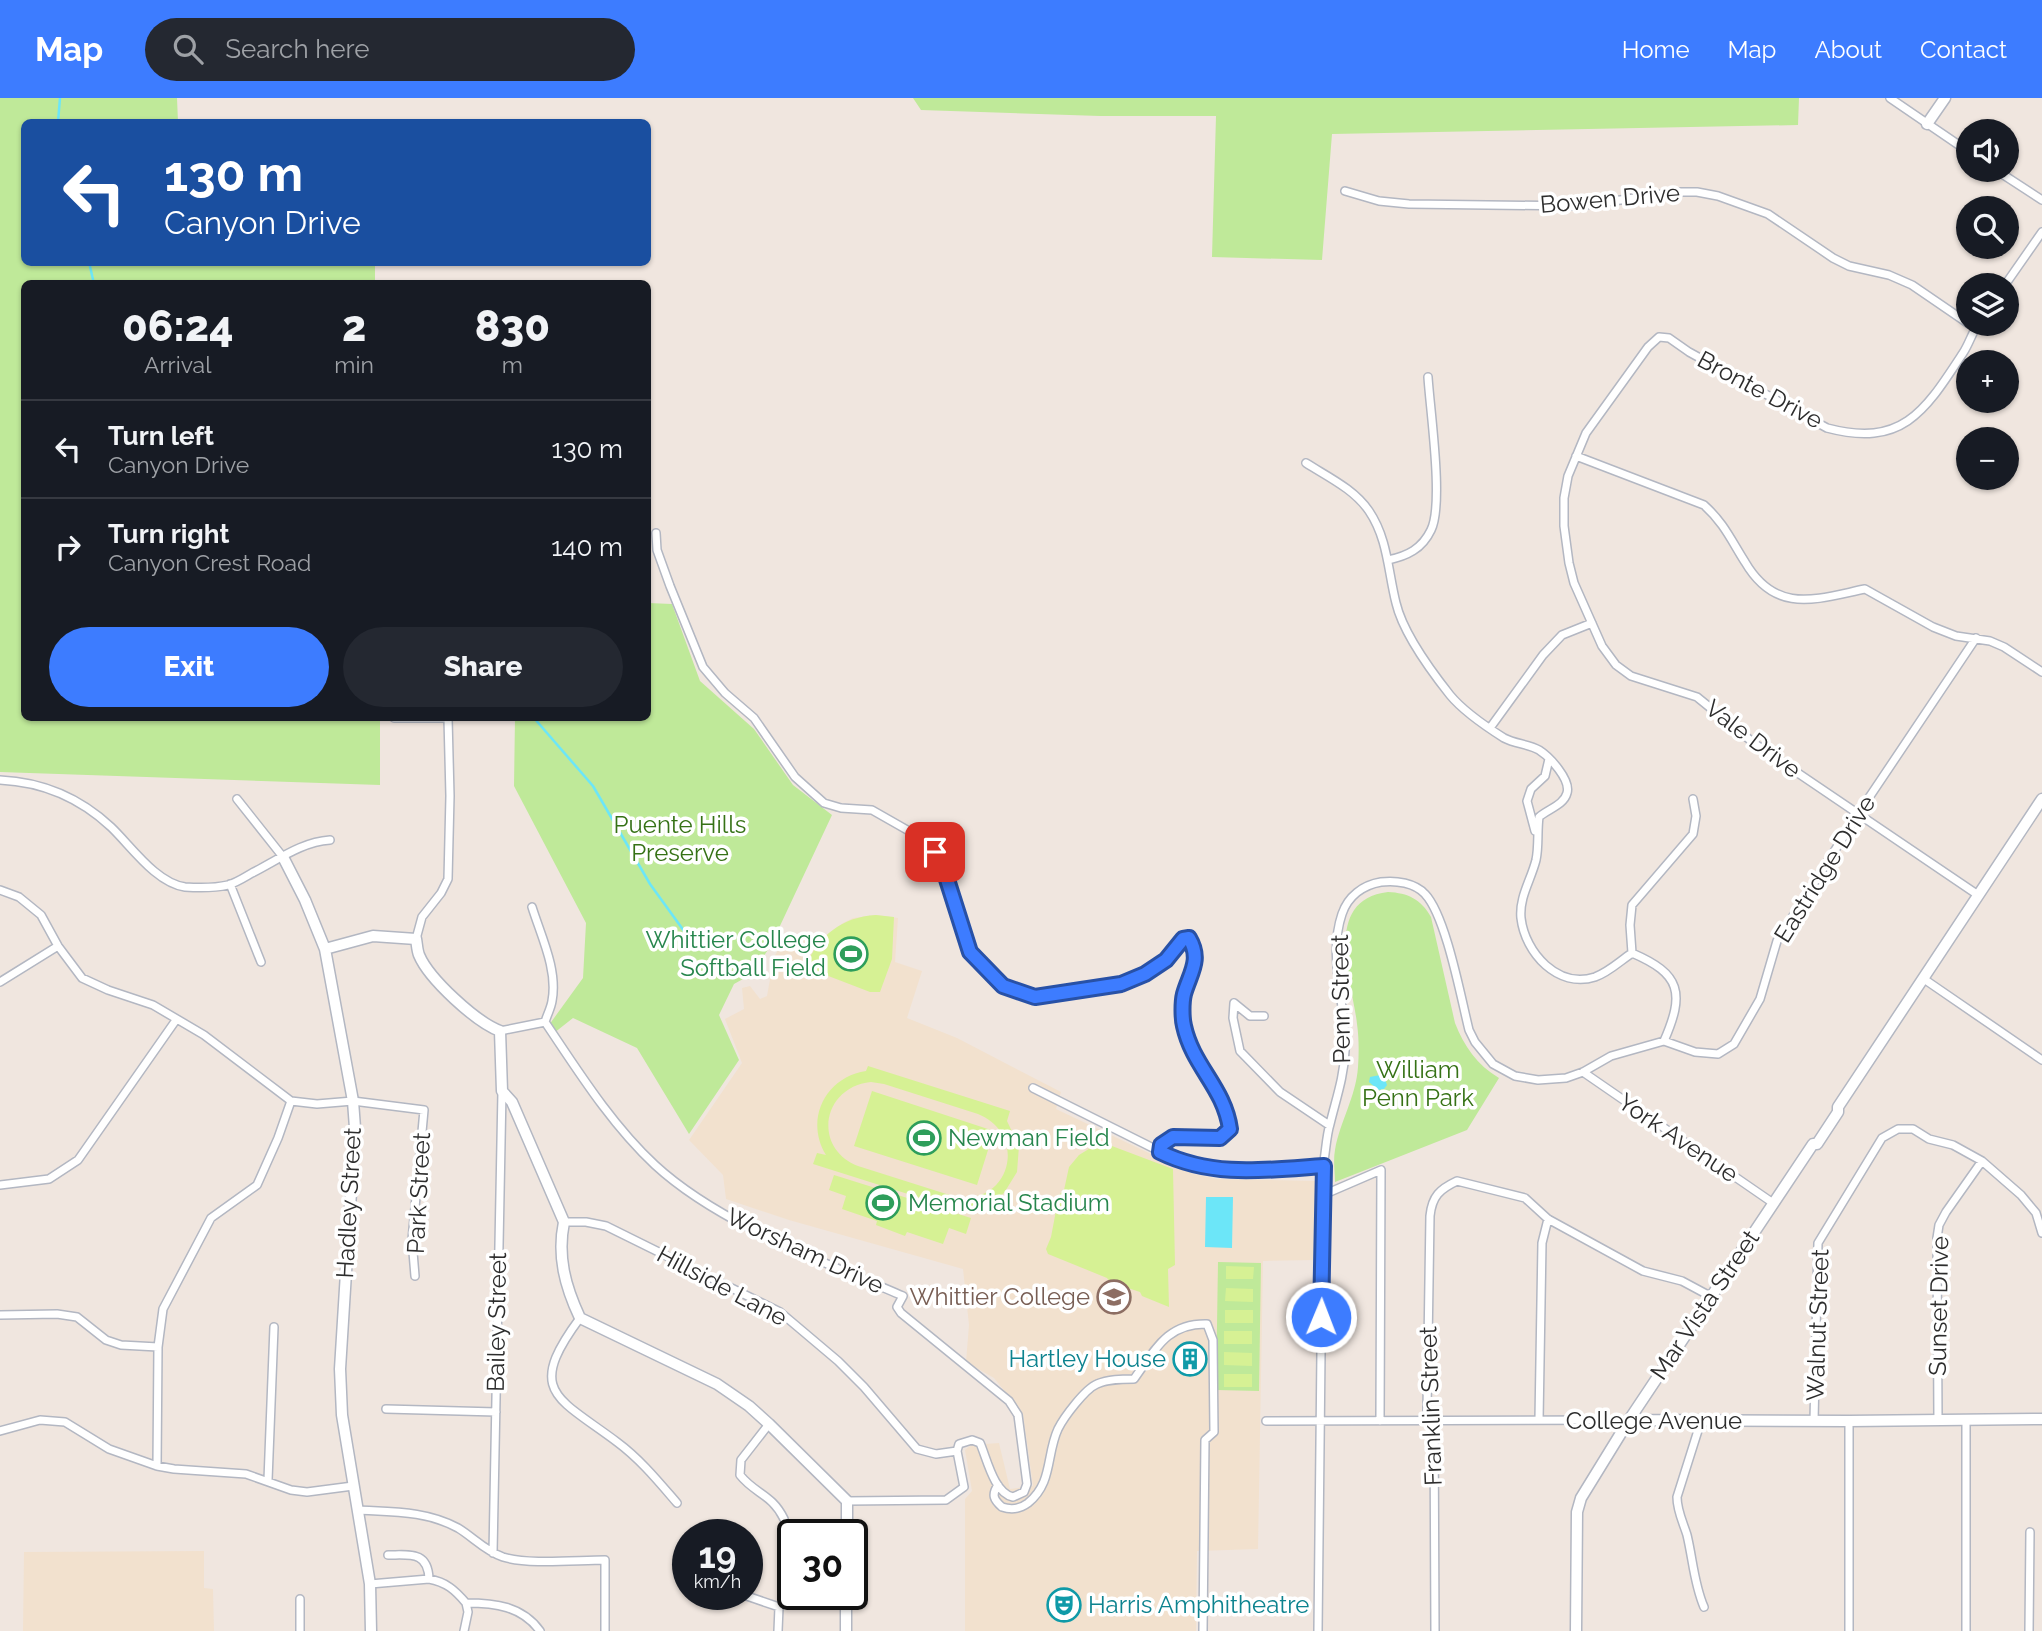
<!DOCTYPE html>
<html lang="en">
<head>
<meta charset="utf-8">
<style>
  :root { --surface:#171b24; --page:#242831; --text:#f1f3f6; --muted:#9ea1a6; --line:#363941; --accent:#3d7cff }
  body { margin:0; font-family:Raleway,sans-serif; background:var(--page); color:var(--text); height:100vh; display:flex; flex-direction:column; font-size:26px; white-space:nowrap }
  * { box-sizing:border-box; margin:0 }
  p { font-size:23px; color:var(--muted) }
  .icon { flex:none; width:38px; height:38px; fill:none; stroke:currentColor; stroke-width:2; stroke-linecap:round; stroke-linejoin:round }
  .map { position:relative; flex:1; overflow:hidden }
  .drawer { position:absolute; left:21px; top:182px; width:630px; height:441px; display:flex; flex-direction:column; background:var(--surface); border-radius:10px; box-shadow:0 2px 5px #0004 }
  .drawer>* { flex:none }
  .hud { position:absolute; left:21px; top:21px; width:630px; height:147px; border-radius:10px; box-shadow:0 2px 5px #0004; background:#1a4fa0; color:#fff; overflow:hidden }
  .buttons { position:absolute; left:1956px; top:21px; display:grid; gap:14px }
  .buttons a { display:grid; place-items:center; width:63px; height:63px; border-radius:50%; background:var(--surface); box-shadow:0 2px 5px #0004; font-size:35px }
  .speed { position:absolute; left:672px; top:1421px; display:flex; gap:14px; font-size:35px; font-weight:700; text-align:center }
  .speed>* { display:grid; place-content:center; width:91px; height:91px; border-radius:50%; background:var(--surface); box-shadow:0 2px 5px #0004; line-height:1 }
  .speed small { font-size:18px; font-weight:400 }
  .speed .limit { border:4px solid #111; border-radius:10px; background:#fff; color:#111 }
  .pin { position:absolute; display:grid; place-items:center; width:60px; height:60px; color:#fff; margin:-30px; border-radius:14px; box-shadow:0 4px 10px #0006 }
  .me { position:absolute; width:77px; margin:-38px; rotate:1deg; stroke-linejoin:round; filter:drop-shadow(0 0 5px #0008) }
  .turn { display:flex; align-items:center; gap:24px; height:147px; padding:0 28px; font-size:32px }
  .turn .icon { width:91px; height:91px; stroke-width:2.5 }
  .turn b { display:block; font-size:49px; line-height:60px }
  .eta { display:flex; justify-content:space-evenly; align-items:center; height:119px; text-align:center }
  .eta b { font-size:42px; font-weight:800; line-height:49px }
  .primary-button { display:flex; gap:14px; margin-top:auto; padding:14px 28px }
  .primary-button a { flex:1; height:80px; border-radius:42px; background:var(--accent); color:#fff; font-size:28px; font-weight:800; line-height:80px; text-align:center }
  .primary-button a+a { background:var(--page); color:var(--text) }
  ul { padding:0; list-style:none }
  li { display:flex; align-items:center; gap:21px; height:98px; padding:0 28px; border-top:2px solid var(--line) }
  li div { flex:1 }
  li b { display:block; font-size:26px }
  li em { font-style:normal }
  header { display:flex; align-items:center; gap:42px; box-sizing:border-box; height:98px; padding:0 35px; background:var(--accent); color:#fff }
  header strong { font-size:33px }
  nav { display:flex; gap:38px; margin-inline-start:auto; font-size:24px }
  .search { width:490px; height:63px; background:var(--page); display:flex; align-items:center; gap:18px; box-sizing:border-box; padding:0 24px; border-radius:38px; color:var(--muted); font-size:26px }
  .map>svg:first-child { display:block }
  .education { fill:#f2e1ce }
  .green { fill:#bfe999 }
  .pitch { fill:#d6f194; fill-rule:evenodd }
  .water { fill:#6ce6f8 }
  .lines { fill:none; stroke-linecap:round; stroke-linejoin:round }
  .stream { stroke:#6ce6f8; stroke-width:2.5 }
  .street-casing { stroke:#b3b7c2; stroke-width:10 }
  .secondary-casing { stroke:#b3b7c2; stroke-width:13 }
  .street { stroke:#fff; stroke-width:7 }
  .secondary { stroke:#fff; stroke-width:10 }
  .route-casing { stroke:#2851a6; stroke-width:18 }
  .route { stroke:#3d7cff; stroke-width:12 }
  .labels { text-anchor:middle; stroke-width:7; stroke-linejoin:round; paint-order:stroke }
  .street-label { font-size:24px; fill:#2d2d2d; stroke:#fff }
  .park-label { font-size:24px; fill:#367216; stroke:#fff }
  .leisure-label { font-size:24px; fill:#27864d; stroke:#fff; text-anchor:start }
  .education-label { font-size:24px; fill:#785e54; stroke:#fff; text-anchor:end }
  .culture-label { font-size:24px; fill:#0d838f; stroke:#fff; text-anchor:end }
</style>
</head>
<body>
<header>
<strong>Map</strong>
<div class="search"><svg class="icon" aria-label="search" viewBox="0 0 24 24"><circle cx="10" cy="10" r="6"/><path d="M15 15l6 6"/></svg>Search here</div>
<nav><a>Home</a><a>Map</a><a>About</a><a>Contact</a></nav>
</header>
<div class="map">
<svg width="2042" height="1533" viewBox="0 0 2042 1533">
  <rect width="100%" height="100%" fill="#f0e6df"/>
  <path class="education" d="M 876,817 L 898,820 L 895,864 L 922,873 L 907,920 L 957,940 L 1061,994 L 1056,1011 L 1193,1076 L 1217,1081 L 1316,1083 L 1315,1162 L 1263,1163 L 1258,1451 L 1197,1453 L 1196,1533 L 965,1533 L 965,1401 L 972,1393 L 965,1352 L 971,1347 L 999,1345 L 1010,1391 L 1033,1388 L 1023,1316 L 994,1280 L 966,1264 L 969,1227 L 963,1171 L 789,1122 L 726,1101 L 723,1077 L 689,1042 L 742,965 L 725,921 L 744,911 L 742,890 L 750,888 L 760,901 L 767,898 L 774,859 L 781,847 L 796,841 L 818,843 L 843,825 L 853,820 Z
    M 204,1453 L 204,1490 L 213,1491 L 214,1533 L 23,1533 L 24,1454 Z"/>
  <path class="green" d="M 0,0 L 177,0 L 178,24 L 192,24 L 24,24 L 24,164 L 375,165 L 375,185 L 24,186 L 24,620 L 380,620 L 380,687 L 0,674 Z
    M 913,0 L 1799,0 L 1798,27 L 1332,36 L 1322,162 L 1212,159 L 1216,18 L 1100,18 L 921,12 Z
    M 648,505 L 672,506 L 700,583 L 754,631 L 793,687 L 832,717 L 771,847 L 752,876 L 734,886 L 719,917 L 739,962 L 689,1036 L 637,950 L 573,920 L 554,935 L 549,927 L 583,880 L 586,825 L 514,688 L 515,620 L 648,620 Z
    M 1388,794 C 1408,795 1421,801 1431,819 L 1455,925 C 1464,948 1477,967 1499,980 L 1467,1032 L 1335,1084 C 1335,1074 1333,1062 1335,1052 C 1340,1023 1356,999 1358,969 C 1359,955 1359,940 1357,926 C 1353,886 1320,802 1388,794 Z
    M 1218,1164 L 1261,1165 L 1259,1293 L 1216,1292 Z"/>
  <path class="pitch" d="M 876,817 L 894,819 L 892,861 L 880,894 L 870,894 L 805,869 C 819,838 841,819 876,817 Z
    M 868,968 L 1010,1013 L 1007,1023 L 1019,1048 L 1017,1074 L 1004,1095 L 990,1105 L 974,1111 L 949,1109 L 813,1066 L 817,1055 L 826,1057 C 804,1021 826,979 866,973 ZM 871,984 L 884,986 L 978,1016 C 1027,1036 1012,1104 959,1100 L 858,1068 C 812,1050 822,989 871,984 Z
    M 872,993 L 994,1033 L 977,1087 L 854,1048 Z
    M 1096,1042 L 1173,1071 L 1175,1167 L 1168,1171 L 1169,1209 L 1142,1198 L 1140,1194 L 1110,1184 L 1107,1180 L 1048,1156 L 1046,1151 L 1051,1139 L 1059,1097 L 1064,1092 L 1069,1069 L 1079,1057 L 1092,1049 Z
    M 834,1077 L 971,1120 L 966,1136 L 949,1130 L 943,1146 L 907,1134 L 905,1138 L 876,1127 L 877,1123 L 842,1111 L 846,1098 L 829,1092 Z
    M 1226,1168 L 1254,1169 L 1253,1181 L 1226,1181 Z
    M 1226,1190 L 1253,1191 L 1253,1204 L 1225,1203 Z
    M 1225,1212 L 1253,1212 L 1253,1225 L 1225,1225 Z
    M 1224,1233 L 1252,1233 L 1252,1246 L 1224,1246 Z
    M 1224,1254 L 1252,1255 L 1252,1268 L 1224,1267 Z
    M 1224,1276 L 1252,1276 L 1252,1289 L 1224,1289 Z"/>
  <path class="water" d="M 1380,977 L 1385,981 L 1387,987 L 1384,991 L 1378,992 L 1369,984 L 1370,979 Z
    M 1206,1099 L 1233,1099 L 1232,1150 L 1205,1149 Z"/>
  <g class="lines">
    <path class="stream" d="M 58,24 L 60,0
      M 89,164 L 94,186
      M 534,620 L 593,688 L 650,786 L 684,833"/>
    <defs>
      <path id="street" d="M 1890,0 L 1969,54
        M 1996,72 L 2042,102
        M 1345,93 L 1379,103 L 1409,106 L 1578,108 L 1677,94 L 1697,94 L 1718,98 L 1768,116 L 1833,160 L 1849,168 L 1889,177 L 1912,187 L 1969,226
        M 2005,187 L 2042,134
        M 1576,358 L 1704,407 C 1724,425 1731,442 1745,464 C 1776,517 1816,501 1865,491 L 1933,529 L 1956,538 L 1990,543 L 2004,549 L 2042,574
        M 1306,365 C 1328,379 1354,391 1369,413 C 1388,441 1388,474 1396,505 C 1403,535 1431,573 1450,597 C 1464,614 1485,628 1504,640 C 1515,646 1529,646 1539,652 C 1550,659 1571,682 1567,695 C 1564,707 1548,711 1539,719 C 1537,733 1539,748 1536,762 C 1531,782 1519,799 1521,820 C 1525,855 1558,891 1595,879 C 1609,874 1620,863 1632,855
        M 656,435 L 657,452 L 670,488 L 703,569 L 725,595 L 754,620 L 795,679 L 824,705 L 841,710 L 872,712 L 930,745 L 944,772 L 969,854 L 1003,888 L 1035,899 L 1121,886 L 1145,876 L 1166,862 L 1183,841 L 1189,840 L 1195,850 L 1193,876 L 1183,898 L 1184,927 L 1196,961 L 1222,1000 L 1230,1031 L 1220,1040 L 1173,1039 L 1161,1047 L 1160,1054
        M 1388,462 C 1407,458 1422,451 1431,432 C 1444,406 1430,312 1428,279
        M 394,620 L 448,620
        M 1490,630 L 1543,557 L 1562,537 L 1592,525
        M 0,682 C 42,684 80,700 111,729 C 131,748 156,785 185,789 C 199,790 215,790 228,787 C 236,785 245,779 252,775 C 278,762 301,744 330,742
        M 237,701 L 283,759
        M 1535,733 L 1527,703 L 1531,691 L 1545,678 L 1549,661
        M 230,786 L 261,864
        M 0,792 L 19,799 L 41,817 L 58,848 L 82,880 L 108,892 L 153,907 L 204,937 L 291,1003 L 317,1006 L 353,1003 L 424,1012 L 412,1142 L 415,1178
        M 1978,797 L 1755,646 L 1697,599 L 1631,578 L 1616,567 L 1602,548 L 1574,485 L 1569,465 L 1564,428 L 1564,400 L 1568,378 L 1586,335 L 1648,249 L 1659,239 L 1669,240 L 1689,254 L 1827,330 C 1903,350 1925,313 1963,255 C 1969,246 1972,235 1978,226
        M 532,809 C 541,838 558,872 552,903 C 551,910 547,917 545,924
        M 416,841 L 422,819 L 441,795 L 448,781 L 450,698 L 448,620
        M 1632,855 L 1630,827 L 1632,807 L 1693,736 L 1696,718 L 1693,701
        M 1632,855 C 1681,876 1685,895 1664,943
        M 1924,881 L 2042,962
        M 0,884 L 58,848
        M 1264,918 L 1250,918 L 1234,905 L 1233,920 L 1240,953 L 1280,994 L 1329,1027
        M 500,933 L 545,924 C 578,973 611,1026 655,1067 C 719,1126 822,1163 903,1198 L 897,1209 L 901,1215 L 1009,1303 L 1018,1317 L 1027,1386 L 1024,1394 L 1013,1399 C 994,1395 987,1361 980,1345 L 972,1342 L 959,1346 L 957,1353 L 964,1389 L 946,1402 L 847,1403
        M 1583,974 L 1773,1105
        M 1033,990 L 1183,1065 L 1233,1074 L 1323,1068
        M 0,1087 L 49,1081 L 78,1062 L 176,922
        M 1323,1097 L 1381,1072 L 1380,1323
        M 564,1124 L 586,1124 L 606,1128 L 780,1214 L 838,1263 L 864,1289 L 917,1351 L 936,1356 L 957,1353
        M 0,1217 L 57,1216 L 77,1219 L 106,1242 L 121,1247 L 158,1249
        M 580,1220 C 525,1294 557,1299 617,1344 C 640,1361 658,1383 677,1405
        M 386,1311 L 496,1314
        M 1539,1322 L 1542,1145 L 1548,1121
        M 1266,1323 L 1629,1322
        M 1701,1323 L 1677,1399 C 1677,1413 1683,1424 1687,1437 C 1693,1462 1694,1486 1704,1509
        M 1814,1323 L 1818,1145 L 1882,1040 L 1898,1031 L 1913,1031 L 1929,1041 L 1953,1047 L 1982,1063 L 2021,1097 L 2036,1115 L 2042,1135
        M 1938,1323 L 1937,1140 L 1939,1127 L 1946,1114 L 1982,1063
        M 769,1326 L 741,1362 L 740,1377 C 755,1396 772,1396 784,1421
        M 0,1333 L 40,1322 L 65,1324 L 109,1351 L 157,1368 L 174,1371 L 246,1376 L 291,1392 L 307,1394 L 353,1388
        M 157,1368 L 158,1249 L 163,1211 L 211,1120 L 257,1087 L 278,1040 L 291,1003
        M 268,1382 L 274,1229
        M 998,1387 C 991,1397 994,1402 1002,1409 C 1011,1412 1020,1411 1028,1405 C 1053,1385 1046,1357 1058,1331 C 1064,1319 1085,1291 1097,1286 C 1108,1281 1122,1281 1134,1281 C 1155,1252 1167,1225 1207,1226 L 1213,1242 L 1214,1334 L 1205,1342 L 1203,1533
        M 359,1412 C 393,1414 427,1413 458,1430 C 473,1439 485,1453 503,1459 C 529,1467 576,1462 605,1462 L 605,1533
        M 493,1455 L 502,993
        M 388,1457 C 410,1457 428,1453 429,1481
        M 681,1464 L 688,1469
        M 370,1486 L 429,1481 C 446,1484 455,1492 466,1505
        M 741,1496 L 779,1509 L 778,1533
        M 466,1505 C 495,1505 522,1508 540,1533
        M 300,1533 L 300,1501
        M 464,1533 L 468,1514 L 466,1505
        M 1318,1533 L 1323,1068 C 1326,1054 1326,1039 1330,1026 C 1336,1001 1344,979 1345,953 C 1347,908 1327,860 1342,816 C 1348,798 1363,787 1381,784 C 1396,782 1415,785 1425,796 C 1446,818 1461,900 1469,932 L 1475,944 L 1493,966 L 1515,978 L 1538,982 L 1566,980 L 1583,974 L 1611,958 L 1664,943 L 1695,954 L 1718,956 L 1734,946 L 1760,901 L 1777,843 L 1858,716 L 1976,540
        M 1435,1533 L 1434,1322 L 1427,1312 L 1430,1118 C 1432,1098 1440,1091 1457,1083 L 1525,1100 L 1548,1121 L 1643,1173 L 1682,1183 L 1710,1198
        M 1849,1533 L 1849,1323
        M 1966,1533 L 1966,1322
        M 2029,1533 L 2030,1434"/>
      <path id="secondary" d="M 1927,26 L 1945,0
        M 283,759 L 305,802 L 325,851 L 353,1003 L 355,1030 L 340,1271 L 342,1317 L 370,1486 L 371,1533
        M 325,851 L 373,838 L 416,841 C 417,846 417,852 419,857 C 429,881 476,924 500,933 L 502,993 L 512,1004 L 564,1124 C 557,1158 565,1188 580,1220 L 717,1286 L 749,1308 L 769,1326 L 847,1403 L 847,1437
        M 1629,1322 L 1849,1323 L 2042,1321
        M 846,1533 L 846,1496
        M 1576,1533 L 1577,1414 L 1581,1400 L 1629,1322 L 1813,1046 L 1817,1046 L 1838,1014 L 1838,1009 L 2042,701"/>
    </defs>
    <use href="#street" class="street-casing"/>
    <use href="#secondary" class="secondary-casing"/>
    <use href="#street" class="street"/>
    <use href="#secondary" class="secondary"/>
  </g>
  <g class="lines">
    <defs>
      <path id="route" d="M 935,754 L 944,772 L 970,854 L 1003,888 L 1035,899 L 1121,886 L 1145,876 L 1166,862 L 1183,841 L 1189,840 C 1202,862 1190,875 1184,896 C 1182,904 1182,920 1184,928 C 1193,969 1224,989 1230,1031 L 1220,1040 L 1173,1039 L 1161,1047 L 1160,1054 C 1213,1080 1266,1072 1324,1068 L 1321,1219"/>
    </defs>
    <use href="#route" class="route-casing"/>
    <use href="#route" class="route"/>
  </g>
  <defs>
    <symbol id="stadium-ring" viewBox="-11 -11 22 22"><circle r="9.5" fill="#fff" stroke="#2e9e5b" stroke-width="1.5"/><path d="M0-5a6.5 5 0 1 0 0 10a6.5 5 0 1 0 0-10ZM-3.5-1.8h7v3.6h-7Z" fill="#2e9e5b"/></symbol>
    <symbol id="university-ring" viewBox="-11 -11 22 22"><circle r="9.5" fill="#fff" stroke="#8d6e63" stroke-width="1.5"/><path d="M0-5L7-2L0 1L-7-2ZM-4 1L0 2.5L4 1V4Q0 6-4 4Z" fill="#8d6e63"/></symbol>
    <symbol id="building-ring" viewBox="-11 -11 22 22"><circle r="9.5" fill="#fff" stroke="#0f9aa8" stroke-width="1.5"/><path d="M-4-6H4V6H1V3H-1V6H-4ZM-2.5-4.3h1.7v1.8h-1.7ZM.8-4.3h1.7v1.8H.8ZM-2.5-1h1.7V.8h-1.7ZM.8-1h1.7V.8H.8Z" fill="#0f9aa8"/></symbol>
    <symbol id="theatre-ring" viewBox="-11 -11 22 22"><circle r="9.5" fill="#fff" stroke="#0f9aa8" stroke-width="1.5"/><path d="M-5-5.5Q0-4 5-5.5V0Q5 5 0 6Q-5 5-5 0ZM-3.3-2.5H-1v1.5H-3.3ZM1-2.5H3.3v1.5H1ZM-2.8 1Q0 5.5 2.8 1Z" fill="#0f9aa8"/></symbol>
  </defs>
  <g fill-rule="evenodd">
    <use href="#stadium-ring" x="832" y="837" width="38" height="38"/>
    <use href="#stadium-ring" x="905" y="1021" width="38" height="38"/>
    <use href="#stadium-ring" x="864" y="1086" width="38" height="38"/>
    <use href="#university-ring" x="1095" y="1180" width="38" height="38"/>
    <use href="#building-ring" x="1171" y="1242" width="38" height="38"/>
    <use href="#theatre-ring" x="1045" y="1488" width="38" height="38"/>
  </g>
  <g class="labels">
    <g class="street-label">
      <text transform="translate(1610 101) rotate(-5)" y="8">Bowen Drive</text>
      <text transform="translate(1760 292) rotate(28)" y="8">Bronte Drive</text>
      <text transform="translate(1753 641) rotate(37)" y="8">Vale Drive</text>
      <text transform="translate(1825 771) rotate(-58)" y="8">Eastridge Drive</text>
      <text transform="translate(1341 901) rotate(-91)" y="8">Penn Street</text>
      <text transform="translate(1678 1040) rotate(34)" y="8">York Avenue</text>
      <text transform="translate(419 1095) rotate(-87)" y="8">Park Street</text>
      <text transform="translate(349 1105) rotate(-87)" y="8">Hadley Street</text>
      <text transform="translate(805 1153) rotate(25)" y="8">Worsham Drive</text>
      <text transform="translate(722 1188) rotate(28)" y="8">Hillside Lane</text>
      <text transform="translate(1705 1207) rotate(-56)" y="8">Mar Vista Street</text>
      <text transform="translate(1939 1208) rotate(-89)" y="8">Sunset Drive</text>
      <text transform="translate(497 1224) rotate(-89)" y="8">Bailey Street</text>
      <text transform="translate(1818 1227) rotate(-88)" y="8">Walnut Street</text>
      <text transform="translate(1431 1308) rotate(-92)" y="8">Franklin Street</text>
      <text x="1654" y="1331">College Avenue</text>
    </g>
    <g class="park-label">
      <text x="680" y="735">Puente Hills<tspan x="680" dy="28">Preserve</tspan></text>
      <text x="1418" y="980">William<tspan x="1418" dy="28">Penn Park</tspan></text>
    </g>
    <g class="leisure-label">
      <text x="826" y="850" text-anchor="end">Whittier College<tspan x="826" dy="28">Softball Field</tspan></text>
      <text x="948" y="1048">Newman Field</text>
      <text x="908" y="1113">Memorial Stadium</text>
    </g>
    <g class="education-label">
      <text x="1090" y="1207">Whittier College</text>
    </g>
    <g class="culture-label">
      <text x="1166" y="1269">Hartley House</text>
      <text x="1088" y="1515" text-anchor="start">Harris Amphitheatre</text>
    </g>
  </g>
</svg>
<div class="buttons">
<a><svg class="icon" aria-label="sound" viewBox="0 0 24 24"><path d="M4 9h4l5-4v14l-5-4H4zM17 9q2 3 0 6"/></svg></a>
<a><svg class="icon" aria-label="search" viewBox="0 0 24 24"><circle cx="10" cy="10" r="6"/><path d="M15 15l6 6"/></svg></a>
<a><svg class="icon" aria-label="layers" viewBox="0 0 24 24"><path d="M12 4l9 5-9 5-9-5zM3 14l9 5 9-5"/></svg></a>
<a>+</a>
<a>−</a>
</div>
<div class="speed"><div>19<small>km/h</small></div><div class="limit">30</div></div>
<div class="pin" style="left:935px;top:754px;background:#d93025"><svg class="icon" aria-label="arrive" viewBox="0 0 24 24"><path d="M6 21V4h12l-3 4 3 4H6"/></svg></div>
<svg class="me" style="left:1321px;top:1219px" viewBox="-20 -20 40 40"><circle r="17" fill="#3d7cff" stroke="#fff" stroke-width="3"/><path d="M0-11L8 9 0 5-8 9z" fill="#fff"/></svg>
<div class="hud">
<div class="turn"><svg class="icon" aria-label="left" viewBox="0 0 24 24"><path d="M17 20v-9H6M10 6l-5 5 5 5"/></svg><div><b>130 m</b>Canyon Drive</div></div>
</div>
<section class="drawer">
<div class="eta">
<div><b>06:24</b><p>Arrival</p></div>
<div><b>2</b><p>min</p></div>
<div><b>830</b><p>m</p></div>
</div>
<ul>
<li><svg class="icon" aria-label="left" viewBox="0 0 24 24"><path d="M17 20v-9H6M10 6l-5 5 5 5"/></svg><div><b>Turn left</b><p>Canyon Drive</p></div><em>130 m</em></li>
<li><svg class="icon" aria-label="right" viewBox="0 0 24 24"><path d="M7 20v-9h11M14 6l5 5-5 5"/></svg><div><b>Turn right</b><p>Canyon Crest Road</p></div><em>140 m</em></li>
</ul>
<div class="primary-button"><a>Exit</a><a>Share</a></div>
</section>
</div>
</body>
</html>
